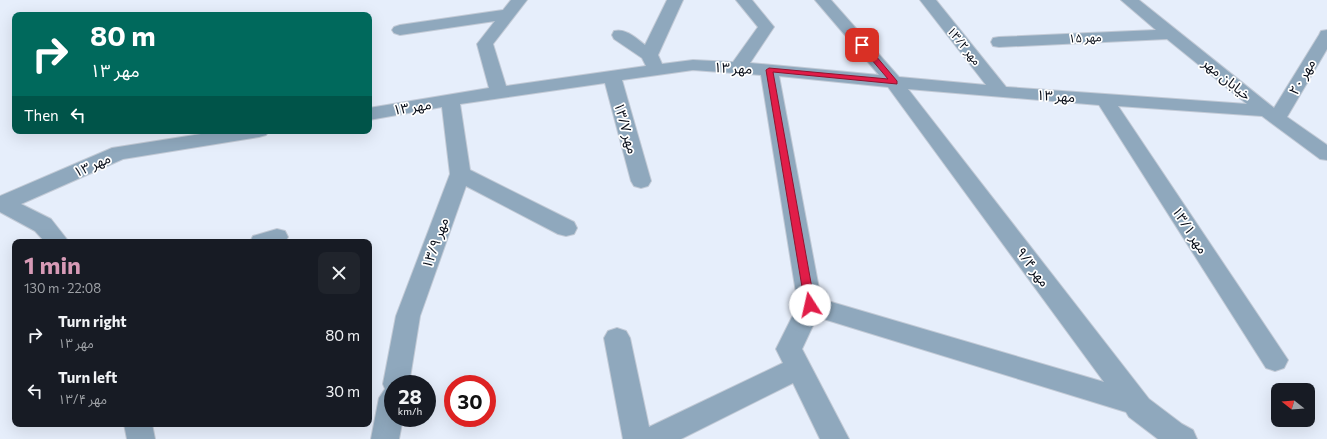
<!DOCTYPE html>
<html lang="en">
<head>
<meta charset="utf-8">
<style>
  :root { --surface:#171b24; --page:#20242c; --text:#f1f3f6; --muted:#9ea1a6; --accent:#d79ab6 }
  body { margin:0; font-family:Commissioner,"Noto Sans Arabic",sans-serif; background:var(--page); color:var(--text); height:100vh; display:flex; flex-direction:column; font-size:15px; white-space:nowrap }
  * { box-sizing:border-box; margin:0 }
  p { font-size:13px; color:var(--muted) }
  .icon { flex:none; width:22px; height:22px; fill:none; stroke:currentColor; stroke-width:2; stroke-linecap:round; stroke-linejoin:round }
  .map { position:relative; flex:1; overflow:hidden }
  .drawer { position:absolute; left:12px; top:239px; width:360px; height:188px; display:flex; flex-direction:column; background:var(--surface); border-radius:8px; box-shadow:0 4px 16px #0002 }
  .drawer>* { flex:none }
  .banner { position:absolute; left:12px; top:12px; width:360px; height:122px; border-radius:8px; box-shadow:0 4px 16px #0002; background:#00695c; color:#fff; overflow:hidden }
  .needle { width:26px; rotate:287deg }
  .fabs { position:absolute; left:1271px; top:383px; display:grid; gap:8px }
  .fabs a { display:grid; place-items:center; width:44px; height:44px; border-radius:8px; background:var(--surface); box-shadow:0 4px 16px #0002; font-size:20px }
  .speed { position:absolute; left:384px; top:375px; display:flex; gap:8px; font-size:20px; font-weight:700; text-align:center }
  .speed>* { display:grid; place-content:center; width:52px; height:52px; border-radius:50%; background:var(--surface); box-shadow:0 4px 16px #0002; line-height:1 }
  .speed small { font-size:10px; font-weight:400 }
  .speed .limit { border:6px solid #d22; background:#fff; color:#111 }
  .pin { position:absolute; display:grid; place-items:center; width:34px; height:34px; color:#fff; margin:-17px; border-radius:8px; box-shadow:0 2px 6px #0006 }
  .me { position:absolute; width:44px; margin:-22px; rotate:350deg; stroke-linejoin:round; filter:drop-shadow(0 0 3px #0008) }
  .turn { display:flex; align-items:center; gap:14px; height:84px; padding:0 12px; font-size:18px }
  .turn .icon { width:52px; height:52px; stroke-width:2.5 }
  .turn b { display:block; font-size:28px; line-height:34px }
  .then { display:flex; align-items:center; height:38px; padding:0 12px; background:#0003; gap:8px; font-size:15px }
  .round { display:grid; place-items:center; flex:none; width:42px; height:42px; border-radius:8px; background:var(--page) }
  .summary { display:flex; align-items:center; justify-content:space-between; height:68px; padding:0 12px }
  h1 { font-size:24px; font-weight:700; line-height:30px; color:var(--accent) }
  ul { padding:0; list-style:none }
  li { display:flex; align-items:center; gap:12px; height:56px; padding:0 12px }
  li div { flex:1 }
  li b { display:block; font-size:15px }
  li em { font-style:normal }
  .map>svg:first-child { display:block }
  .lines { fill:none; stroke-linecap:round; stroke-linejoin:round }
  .minor-casing { stroke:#c2cad6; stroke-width:2 }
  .minor { fill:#8fa8bd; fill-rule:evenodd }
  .route { fill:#e11d48; stroke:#92132f }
  .labels { text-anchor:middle; stroke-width:3.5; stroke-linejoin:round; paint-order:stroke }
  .far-street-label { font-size:12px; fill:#060b16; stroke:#fff }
  .street-label { font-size:14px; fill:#060b16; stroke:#fff }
</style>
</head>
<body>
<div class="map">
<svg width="1327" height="439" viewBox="0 0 1327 439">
  <rect width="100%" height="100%" fill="#e6eefb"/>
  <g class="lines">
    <defs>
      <path id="minor" d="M 511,0 L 527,0 L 493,44 L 506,86 L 646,66 L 642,58 L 614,39 L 612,35 L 614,31 C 626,28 636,38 645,45 L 667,0 L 683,0 L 658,55 L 662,64 L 693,60 L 733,62 L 758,27 L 736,0 L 752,0 L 774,27 L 750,63 L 879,75 L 815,0 L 831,0 L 899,77 L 986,85 L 920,0 L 936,0 L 1006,87 L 1247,104 L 1167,39 L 999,47 L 993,46 L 991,42 L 993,38 L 999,37 L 1156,30 L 1121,0 L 1139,0 L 1274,108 L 1319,35 L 1321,31 L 1327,30 L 1327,49 L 1287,117 L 1327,145 L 1327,160 L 1320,159 L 1262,116 L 1118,106 L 1288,360 L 1284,368 L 1275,371 L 1266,368 L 1099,105 L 908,89 L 1149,399 L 1182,424 L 1193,430 L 1197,439 L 1158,439 L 1129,417 L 1126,412 L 817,317 L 802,349 L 849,439 L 820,439 L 793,383 L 681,439 L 623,439 L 604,338 L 608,331 L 617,328 L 626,331 L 630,338 L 649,427 L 783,363 L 776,349 L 798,305 L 761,75 L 693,70 L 622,80 L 651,181 L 648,186 L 641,188 L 634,186 L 631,181 L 605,83 L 460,104 L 470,170 L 574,222 L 577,228 L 574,234 L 566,236 L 558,234 L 466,186 L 420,316 L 409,384 L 393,384 L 393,418 L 403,418 L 399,439 L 371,439 L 379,398 L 385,389 L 383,384 L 396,316 L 450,174 L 442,107 L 369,120 L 369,108 L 489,88 L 477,44 L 495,21 L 400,35 L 394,33 L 392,30 L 394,27 L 400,25 L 503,10 ZM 779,76 L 888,87 L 1104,382 L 821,299 Z
        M 220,131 L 269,131 L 266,135 L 259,137 L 123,159 L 21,204 L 51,219 L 69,242 L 45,242 L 35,231 L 0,212 L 0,196 L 112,148 Z
        M 277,229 L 285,231 L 288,237 L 285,242 L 250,242 L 253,236 Z
        M 124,424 L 152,424 L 155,439 L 127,439 Z"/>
    </defs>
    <use href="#minor" class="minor-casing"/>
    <use href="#minor" class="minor"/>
  </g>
  <path class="route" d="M 860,43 L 865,43 L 897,81 L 897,84 L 773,72 L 815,305 L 814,308 L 807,308 L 805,305 L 766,70 L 769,68 L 888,79 L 860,46 Z"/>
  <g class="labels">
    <g class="far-street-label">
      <text transform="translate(1085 38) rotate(-3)" y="4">مهر ۱۵</text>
      <text transform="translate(964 46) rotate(51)" y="4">مهر ۱۳/۲</text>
    </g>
    <g class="street-label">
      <text transform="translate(733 68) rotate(3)" y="5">مهر ۱۳</text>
      <text transform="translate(1302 77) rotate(-60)" y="5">مهر ۲۰</text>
      <text transform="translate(1227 79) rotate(39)" y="5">خیابان مهر</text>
      <text transform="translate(1056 96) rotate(4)" y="5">مهر ۱۳</text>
      <text transform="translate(412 107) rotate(-9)" y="5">مهر ۱۳</text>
      <text transform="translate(626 128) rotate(74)" y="5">مهر ۱۳/۷</text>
      <text transform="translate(92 165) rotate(-24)" y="5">مهر ۱۳</text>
      <text transform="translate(1190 230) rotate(57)" y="5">مهر ۱۳/۱</text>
      <text transform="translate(435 243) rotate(-70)" y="5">مهر ۱۳/۹</text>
      <text transform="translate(1033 267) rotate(53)" y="5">مهر ۹/۴</text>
    </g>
  </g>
</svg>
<div class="fabs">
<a><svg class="needle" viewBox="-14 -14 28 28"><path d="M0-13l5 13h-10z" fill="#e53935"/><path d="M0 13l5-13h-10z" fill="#9ea1a6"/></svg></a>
</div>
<div class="speed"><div>28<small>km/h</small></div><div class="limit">30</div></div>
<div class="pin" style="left:862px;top:45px;background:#d93025"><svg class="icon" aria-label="arrive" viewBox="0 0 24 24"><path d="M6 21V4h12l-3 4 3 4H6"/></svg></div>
<svg class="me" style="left:810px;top:305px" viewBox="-20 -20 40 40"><circle r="19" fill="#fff"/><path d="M0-13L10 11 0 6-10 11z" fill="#e11d48"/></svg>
<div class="banner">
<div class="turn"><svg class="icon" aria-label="right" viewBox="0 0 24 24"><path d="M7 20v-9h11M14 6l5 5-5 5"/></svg><div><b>80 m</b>مهر ۱۳</div></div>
<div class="then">Then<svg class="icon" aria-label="left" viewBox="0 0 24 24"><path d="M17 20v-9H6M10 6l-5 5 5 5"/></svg></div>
</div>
<section class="drawer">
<div class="summary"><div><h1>1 min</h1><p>130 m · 22:08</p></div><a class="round"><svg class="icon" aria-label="close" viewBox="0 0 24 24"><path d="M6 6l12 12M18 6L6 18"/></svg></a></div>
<ul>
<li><svg class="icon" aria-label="right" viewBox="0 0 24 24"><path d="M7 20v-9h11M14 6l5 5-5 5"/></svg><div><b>Turn right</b><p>مهر ۱۳</p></div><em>80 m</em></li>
<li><svg class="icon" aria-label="left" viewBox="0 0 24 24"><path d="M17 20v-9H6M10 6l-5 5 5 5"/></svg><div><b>Turn left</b><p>مهر ۱۳/۴</p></div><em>30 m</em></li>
</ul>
</section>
</div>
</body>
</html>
